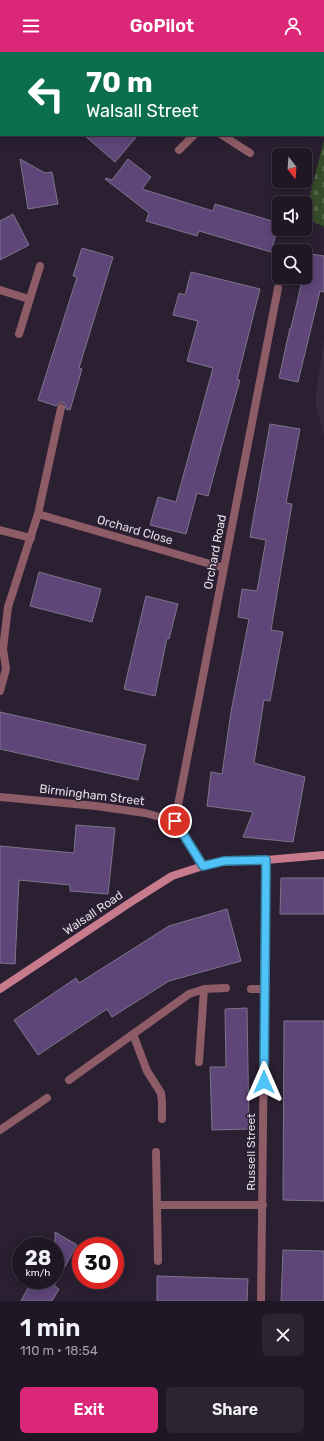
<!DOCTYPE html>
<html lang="en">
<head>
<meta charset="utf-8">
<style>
  :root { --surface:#201726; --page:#2d2432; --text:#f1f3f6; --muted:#a29fa7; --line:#3d3643; --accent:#db2777 }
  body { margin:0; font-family:Rubik,sans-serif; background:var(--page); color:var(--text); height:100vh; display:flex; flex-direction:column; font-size:15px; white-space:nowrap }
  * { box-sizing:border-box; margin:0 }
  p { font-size:13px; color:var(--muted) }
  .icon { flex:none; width:22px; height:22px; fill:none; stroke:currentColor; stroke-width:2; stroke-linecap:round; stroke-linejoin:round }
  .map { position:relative; height:1249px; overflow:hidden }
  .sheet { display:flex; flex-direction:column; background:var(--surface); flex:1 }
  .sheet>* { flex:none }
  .top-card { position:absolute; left:0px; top:0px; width:324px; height:84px; box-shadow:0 2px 10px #0003,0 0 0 1px var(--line); background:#0b6e4f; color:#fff; overflow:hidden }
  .needle { width:26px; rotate:163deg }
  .fabs { position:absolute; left:272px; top:96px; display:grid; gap:8px }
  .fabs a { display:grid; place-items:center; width:40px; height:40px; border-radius:6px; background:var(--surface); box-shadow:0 2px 10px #0003,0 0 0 1px var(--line); font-size:20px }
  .speed { position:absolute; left:12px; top:1185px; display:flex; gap:8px; font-size:20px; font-weight:700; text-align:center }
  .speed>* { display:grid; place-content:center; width:52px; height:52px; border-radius:50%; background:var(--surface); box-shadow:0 2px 10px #0003,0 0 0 1px var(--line); line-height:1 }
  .speed small { font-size:10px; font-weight:400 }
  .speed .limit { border:6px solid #d22; background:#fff; color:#111 }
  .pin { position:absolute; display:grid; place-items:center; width:34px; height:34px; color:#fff; margin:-17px; border:2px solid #fff; border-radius:50%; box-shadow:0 1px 4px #0007 }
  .me { position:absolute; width:44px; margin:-22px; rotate:0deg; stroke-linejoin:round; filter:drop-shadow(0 0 3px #0008) }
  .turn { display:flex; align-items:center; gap:14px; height:84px; padding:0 20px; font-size:18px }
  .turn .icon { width:52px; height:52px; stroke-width:2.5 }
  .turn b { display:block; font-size:28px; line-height:34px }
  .round { display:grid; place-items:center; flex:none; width:42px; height:42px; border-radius:6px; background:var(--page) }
  .summary { display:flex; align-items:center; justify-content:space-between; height:68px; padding:0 20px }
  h1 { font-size:24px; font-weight:600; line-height:30px }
  .action { display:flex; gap:8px; margin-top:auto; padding:8px 20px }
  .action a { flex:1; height:46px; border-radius:6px; background:var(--accent); color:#fff; font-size:16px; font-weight:600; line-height:46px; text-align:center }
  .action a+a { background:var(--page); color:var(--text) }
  header { display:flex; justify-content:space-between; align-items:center; height:52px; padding:0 20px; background:var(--accent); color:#fff; font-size:18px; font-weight:600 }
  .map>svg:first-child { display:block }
  .built { fill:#382940 }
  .cemetery { fill:url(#cemetery-stones) }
  .building { fill:#5e4678; stroke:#7e748b }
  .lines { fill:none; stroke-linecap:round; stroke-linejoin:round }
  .service { stroke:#8d5c67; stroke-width:8 }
  .minor { stroke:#8d5c67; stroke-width:8 }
  .tertiary { stroke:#8d5c67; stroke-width:8 }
  .secondary { stroke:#c87b8d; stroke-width:8 }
  .route-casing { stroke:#337fa1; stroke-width:10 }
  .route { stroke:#4fc3f7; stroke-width:7 }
  .labels { text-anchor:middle; stroke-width:3; stroke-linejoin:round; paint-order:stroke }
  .street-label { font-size:12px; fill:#e3dce8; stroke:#2b1f32 }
</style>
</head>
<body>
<header><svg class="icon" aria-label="menu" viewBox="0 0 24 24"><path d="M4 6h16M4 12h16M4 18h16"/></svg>GoPilot<svg class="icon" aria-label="person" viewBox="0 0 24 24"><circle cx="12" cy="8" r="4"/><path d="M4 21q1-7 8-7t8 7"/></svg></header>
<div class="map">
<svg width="324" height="1249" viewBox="0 0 324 1249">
  <defs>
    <pattern id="cemetery-stones" width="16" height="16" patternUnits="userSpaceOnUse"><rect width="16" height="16" fill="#364b27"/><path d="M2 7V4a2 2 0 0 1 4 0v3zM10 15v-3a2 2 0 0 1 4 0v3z" fill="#536446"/></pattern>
  </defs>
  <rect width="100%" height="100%" fill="#2b1f32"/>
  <path class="built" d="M 324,288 L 324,383 L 315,349 Z"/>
  <path class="cemetery" d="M 324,88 L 324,175 L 305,165 L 305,163 Z"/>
  <path class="building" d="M 84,83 L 138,83 L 115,110 Z
    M 20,107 L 45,121 L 52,120 L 58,152 L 28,157 Z
    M 128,107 L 151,125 L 142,137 L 213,159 L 215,152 L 279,171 L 271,200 L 199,179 L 197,184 L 146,169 L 149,161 L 105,127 L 106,126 L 112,128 Z
    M 13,162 L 29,193 L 0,208 L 0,169 Z
    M 82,196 L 113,205 L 79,316 L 82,317 L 70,358 L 66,357 L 65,352 L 63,351 L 59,351 L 56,354 L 38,348 L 77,225 L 73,224 Z
    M 305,201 L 324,204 L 324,240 L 320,239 L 298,330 L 279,326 L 290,276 L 291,276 L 303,225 L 305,225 Z
    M 191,220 L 260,237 L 237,328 L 240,328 L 208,444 L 197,441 L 186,482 L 150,473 L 158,445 L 176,450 L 213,316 L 187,309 L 198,269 L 173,263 L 179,241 L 185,243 Z
    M 270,372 L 300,377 L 286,451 L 292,452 L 271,578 L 283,580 L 270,649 L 264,648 L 254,711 L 305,725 L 293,790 L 243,785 L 253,760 L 207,754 L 211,720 L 222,722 L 231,660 L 249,567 L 238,565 L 242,537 L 257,539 L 266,488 L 250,485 Z
    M 39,520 L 101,537 L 92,570 L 30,554 Z
    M 146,544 L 178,552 L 169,587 L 167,586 L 155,644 L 124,637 Z
    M 0,660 L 146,693 L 138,728 L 0,697 Z
    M 76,773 L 115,776 L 108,842 L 70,839 L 70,833 L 19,828 L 15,912 L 0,911 L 0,794 L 74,801 Z
    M 281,826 L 324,826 L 324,862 L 280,862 Z
    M 227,857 L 241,909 L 169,929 L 112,965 L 107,957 L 38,1003 L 14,968 L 76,926 L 79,931 L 169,874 Z
    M 247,956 L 249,1077 L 212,1078 L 210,1015 L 226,1015 L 225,957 Z
    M 284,969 L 324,969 L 324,1149 L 283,1148 Z
    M 55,1180 L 77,1193 L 54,1234 L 59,1237 L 52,1249 L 21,1249 L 32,1228 L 55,1228 Z
    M 283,1198 L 324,1199 L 324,1249 L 281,1249 Z
    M 157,1224 L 248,1227 L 247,1249 L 157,1249 Z"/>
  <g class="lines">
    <path class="service" d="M 0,478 L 31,486
      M 0,639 L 6,617 L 3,597 L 8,555
      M 251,937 L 264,937
      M 133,982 L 147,1019 L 161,1041 L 162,1050 L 162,1067
      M 199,1010 L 204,937
      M 69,1028 L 189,942 L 204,937 L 226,936"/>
    <path class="minor" d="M 100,0 L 102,1
      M 74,1 L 75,0
      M 0,49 L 1,49
      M 222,83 L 250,101
      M 179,98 L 194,83
      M 0,238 L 29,247
      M 19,282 L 40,214
      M 38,462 L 224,516
      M 8,555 L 38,462 L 61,356
      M 175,769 L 278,236
      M 0,1078 L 47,1046
      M 156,1100 L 158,1209
      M 157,1153 L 263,1153
      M 261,1249 L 266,808"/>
    <path class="tertiary" d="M 0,745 L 96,754 L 145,761 L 175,769 L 203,814"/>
    <path class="secondary" d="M 0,937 L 131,850 L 172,824 L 203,814 L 224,809 L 266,808 L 324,803"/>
  </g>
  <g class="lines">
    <defs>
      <path id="route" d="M 175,769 L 203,814 L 224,809 L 266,808 L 264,1030"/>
    </defs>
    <use href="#route" class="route-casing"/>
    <use href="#route" class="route"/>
  </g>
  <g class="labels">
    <g class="street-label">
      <text transform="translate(135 478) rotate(16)" y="4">Orchard Close</text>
      <text transform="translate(215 500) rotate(-79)" y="4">Orchard Road</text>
      <text transform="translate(92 743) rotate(7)" y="4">Birmingham Street</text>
      <text transform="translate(93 861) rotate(-34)" y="4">Walsall Road</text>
      <text transform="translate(251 1100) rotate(-90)" y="4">Russell Street</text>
    </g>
  </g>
</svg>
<div class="fabs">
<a><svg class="needle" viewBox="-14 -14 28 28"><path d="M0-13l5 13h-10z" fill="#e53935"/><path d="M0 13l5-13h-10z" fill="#a29fa7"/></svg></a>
<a><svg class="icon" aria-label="sound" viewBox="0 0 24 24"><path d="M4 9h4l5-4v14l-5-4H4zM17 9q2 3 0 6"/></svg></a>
<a><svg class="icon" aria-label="search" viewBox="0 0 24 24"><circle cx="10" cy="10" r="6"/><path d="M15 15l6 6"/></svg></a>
</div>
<div class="speed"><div>28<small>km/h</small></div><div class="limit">30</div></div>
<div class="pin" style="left:175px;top:769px;background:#d93025"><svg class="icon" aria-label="arrive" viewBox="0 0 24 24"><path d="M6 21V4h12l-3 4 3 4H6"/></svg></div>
<svg class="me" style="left:264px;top:1030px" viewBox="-20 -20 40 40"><path d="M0-17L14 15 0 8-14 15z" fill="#4fc3f7" stroke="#fff" stroke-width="4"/></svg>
<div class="top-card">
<div class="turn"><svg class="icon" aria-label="left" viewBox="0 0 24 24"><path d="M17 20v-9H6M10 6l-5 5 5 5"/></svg><div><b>70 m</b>Walsall Street</div></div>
</div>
</div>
<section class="sheet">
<div class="summary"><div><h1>1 min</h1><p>110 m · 18:54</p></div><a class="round"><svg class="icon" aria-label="close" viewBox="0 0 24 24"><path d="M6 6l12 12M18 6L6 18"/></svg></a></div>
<div class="action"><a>Exit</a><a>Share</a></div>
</section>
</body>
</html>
